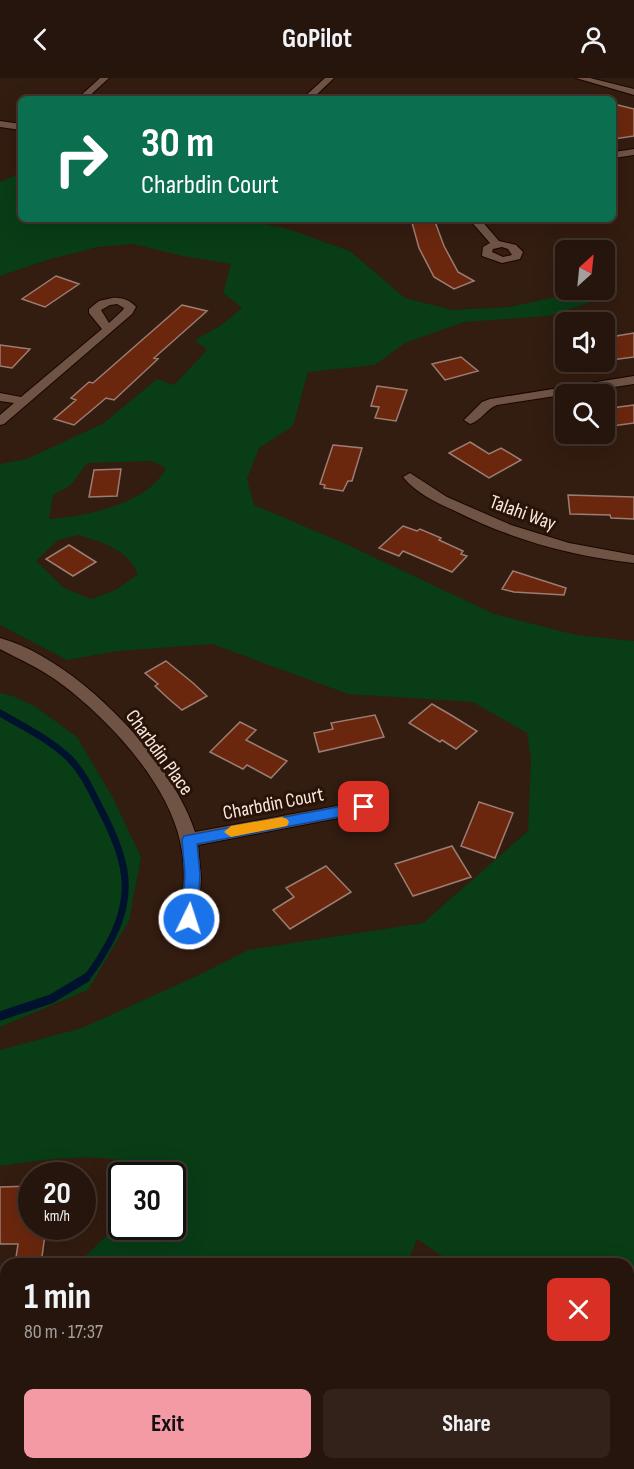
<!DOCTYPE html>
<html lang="en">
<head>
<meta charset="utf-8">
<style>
  :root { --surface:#26150c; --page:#32221a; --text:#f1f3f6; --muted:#a49f9d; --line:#42342d; --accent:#f49aa5 }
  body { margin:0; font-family:"Sofia Sans Condensed",sans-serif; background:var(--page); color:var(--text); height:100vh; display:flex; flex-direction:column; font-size:22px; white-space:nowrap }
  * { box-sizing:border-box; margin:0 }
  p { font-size:20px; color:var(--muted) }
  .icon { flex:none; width:33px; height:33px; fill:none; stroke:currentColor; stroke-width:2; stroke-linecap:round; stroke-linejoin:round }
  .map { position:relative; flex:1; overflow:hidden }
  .details { position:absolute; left:0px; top:1180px; width:634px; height:212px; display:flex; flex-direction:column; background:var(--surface); border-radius:18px 18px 0 0; box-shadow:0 6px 24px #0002,0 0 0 2px var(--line) }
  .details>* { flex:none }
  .top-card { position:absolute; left:18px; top:18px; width:598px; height:126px; border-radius:9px; box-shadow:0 6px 24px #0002,0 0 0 2px var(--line); background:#0b6e4f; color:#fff; overflow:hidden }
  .needle { width:39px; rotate:27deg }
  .buttons { position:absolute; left:555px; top:162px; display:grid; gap:12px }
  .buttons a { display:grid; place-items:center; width:60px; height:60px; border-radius:9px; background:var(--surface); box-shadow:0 6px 24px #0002,0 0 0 2px var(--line); font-size:30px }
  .speed { position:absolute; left:18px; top:1084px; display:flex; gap:12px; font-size:30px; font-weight:700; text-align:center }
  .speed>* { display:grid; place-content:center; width:78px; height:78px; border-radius:50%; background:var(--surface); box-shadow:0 6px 24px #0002,0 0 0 2px var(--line); line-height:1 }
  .speed small { font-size:15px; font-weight:400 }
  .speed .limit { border:3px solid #111; border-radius:9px; background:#fff; color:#111 }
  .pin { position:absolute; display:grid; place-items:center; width:51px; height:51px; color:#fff; margin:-26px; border-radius:12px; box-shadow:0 3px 9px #0006 }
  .me { position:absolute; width:66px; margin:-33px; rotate:4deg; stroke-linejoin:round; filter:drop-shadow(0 0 4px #0008) }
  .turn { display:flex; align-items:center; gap:21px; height:126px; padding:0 24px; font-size:27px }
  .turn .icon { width:78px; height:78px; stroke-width:2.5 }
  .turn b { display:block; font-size:42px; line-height:51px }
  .round { display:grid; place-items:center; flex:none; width:63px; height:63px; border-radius:9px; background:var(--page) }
  .overview { display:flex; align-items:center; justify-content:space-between; height:102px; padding:0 24px }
  h1 { font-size:36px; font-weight:700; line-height:45px }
  .cta { display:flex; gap:12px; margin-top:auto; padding:12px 24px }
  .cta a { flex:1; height:69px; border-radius:9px; background:var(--accent); color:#111; font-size:24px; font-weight:700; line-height:69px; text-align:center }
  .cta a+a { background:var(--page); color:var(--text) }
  header { display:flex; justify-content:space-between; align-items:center; height:78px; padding:0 24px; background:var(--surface); font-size:27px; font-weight:700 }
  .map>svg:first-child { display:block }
  .green { fill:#083d16; fill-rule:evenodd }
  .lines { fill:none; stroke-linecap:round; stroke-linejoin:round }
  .stream-far1 { stroke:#01122e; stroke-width:7 }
  .stream { stroke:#01122e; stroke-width:9 }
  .building { fill:#6b270e; stroke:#9c7d73; stroke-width:1.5 }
  .minor-casing { stroke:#1a0600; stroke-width:2 }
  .minor { fill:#6f5446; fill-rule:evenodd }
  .route { fill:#1a73e8; stroke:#114b97; stroke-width:1.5 }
  .slow { fill:#f59e0b }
  .labels { text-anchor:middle; stroke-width:6; stroke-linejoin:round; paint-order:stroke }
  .street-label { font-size:20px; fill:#f8e8e0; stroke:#291307 }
</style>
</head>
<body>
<header><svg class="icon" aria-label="back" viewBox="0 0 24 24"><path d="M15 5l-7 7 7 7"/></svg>GoPilot<svg class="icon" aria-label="person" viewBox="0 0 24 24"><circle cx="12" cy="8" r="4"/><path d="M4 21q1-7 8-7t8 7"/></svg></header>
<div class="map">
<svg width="634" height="1391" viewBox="0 0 634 1391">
  <rect width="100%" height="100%" fill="#331c10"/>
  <path class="green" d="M 21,95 L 21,141 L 239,141 L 288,151 L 350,173 L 405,220 L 452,232 L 510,229 L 560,218 L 579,219 L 589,225 L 548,238 L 464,244 L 405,265 L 375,287 L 308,294 L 293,348 L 259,370 L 247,401 L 254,427 L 348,467 L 494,536 L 576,557 L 634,563 L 634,1314 L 628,1310 L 628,1186 L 454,1186 L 417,1161 L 407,1186 L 77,1186 L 121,1144 L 122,1149 L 172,1149 L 172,1098 L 148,1098 C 130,1067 32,1083 0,1088 L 0,972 L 82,950 L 201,896 L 248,872 L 423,845 L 528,753 L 531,681 L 527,655 L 473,624 L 348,616 L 212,566 L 118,573 L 67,582 L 0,547 L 0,386 L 27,381 L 104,345 L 157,301 L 174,307 L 207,272 L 195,262 L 220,248 L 242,230 L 223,215 L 231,186 L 183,178 L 133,166 L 98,169 L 50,181 L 0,198 L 0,104 ZM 152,383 L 166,390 C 150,425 84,439 49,441 L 53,417 L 71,407 L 87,385 ZM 79,457 C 104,465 127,471 138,496 L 116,512 L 91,521 L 64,510 L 36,483 L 58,462 Z
    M 0,615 L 13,618 L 36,629 L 77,659 L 113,720 L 141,779 L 129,843 L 88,912 L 0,949 Z
    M 6,1246 L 6,1386 L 49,1386 L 43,1391 L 0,1391 L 0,1252 Z"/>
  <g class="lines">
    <path class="stream-far1" d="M 0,635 C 24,649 49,661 69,680 C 83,694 91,712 100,730 C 126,779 137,816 108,867 C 101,879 95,891 85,901"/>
    <path class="stream" d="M 0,938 L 51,921 L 86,900"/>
  </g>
  <path class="building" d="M 614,26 L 634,31 L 634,58 L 614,61 Z
    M 411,141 L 434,141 L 444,168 L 458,194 L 474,203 L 454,211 L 434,199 L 419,170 Z
    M 56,198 L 79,206 L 45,229 L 22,221 Z
    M 182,227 L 207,233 L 154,280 L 158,281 L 114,322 L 106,320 L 74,347 L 54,341 L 76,322 L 71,320 L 89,304 L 93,305 Z
    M 634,255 L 634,279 L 604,283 L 604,260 Z
    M 0,267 L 30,271 L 12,290 L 0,288 Z
    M 461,279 L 478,293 L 445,302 L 432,286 Z
    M 377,308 L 407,312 L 396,343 L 375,340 L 379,329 L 371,328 Z
    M 634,327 L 634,345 L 612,348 L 604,335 L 604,331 Z
    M 470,364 L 489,376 L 501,370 L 521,382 L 489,400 L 449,375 Z
    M 333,367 L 362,370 L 352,403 L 348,403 L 343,413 L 324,410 L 325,407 L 320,406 Z
    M 121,391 L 117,418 L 89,419 L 94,392 Z
    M 568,417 L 634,419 L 634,441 L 611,440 L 610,437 L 570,436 Z
    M 403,448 L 417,453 L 420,451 L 441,460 L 439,462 L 463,473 L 461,476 L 467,478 L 452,494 L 403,473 L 399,478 L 379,470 Z
    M 69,467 L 96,484 L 73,498 L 46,481 Z
    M 513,493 L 566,510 L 564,517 L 514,514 L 502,511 Z
    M 166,583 L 193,605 L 207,618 L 182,632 L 170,622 L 155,608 L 158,606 L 145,595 Z
    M 432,626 L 451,637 L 477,653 L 456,671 L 442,662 L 440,664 L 409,645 Z
    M 375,637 L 384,659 L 319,674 L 314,655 L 333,651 L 331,645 Z
    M 240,644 L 256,652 L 246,662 L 287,683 L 271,700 L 247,687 L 243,691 L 210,674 Z
    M 479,724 L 513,735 L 495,780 L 461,768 Z
    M 452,768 L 471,799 L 413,818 L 395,786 Z
    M 326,788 L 351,814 L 290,851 L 273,832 L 294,819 L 286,810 Z
    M 32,1108 L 32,1149 L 46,1149 L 41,1186 L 15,1186 L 18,1166 L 0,1166 L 0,1109 Z"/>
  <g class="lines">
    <defs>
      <path id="minor" d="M 100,0 L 109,0 L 86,21 L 77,21 Z
        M 325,0 L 334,0 L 312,21 L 302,21 Z
        M 576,0 L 590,0 L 634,11 L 634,17 Z
        M 0,43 L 21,46 L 21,52 L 0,49 Z
        M 634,71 L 634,77 L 614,80 L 614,74 Z
        M 469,141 L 480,141 L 499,163 L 516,167 L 523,174 L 520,181 L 502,185 L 482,178 L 483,169 L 490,165 ZM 502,169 L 508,171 L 512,177 L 503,179 L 492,174 L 493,171 Z
        M 112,220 C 121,219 130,222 136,229 L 132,236 L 4,346 L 0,347 L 0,337 L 14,325 L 0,323 L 0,315 L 21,319 L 102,251 L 89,235 L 89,231 L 99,223 ZM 117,226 L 124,230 L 123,232 L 109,245 L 101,232 L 110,227 Z
        M 634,298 L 634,306 L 497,327 C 486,331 481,343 470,346 L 464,342 L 482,324 L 490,321 Z
        M 410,395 L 447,419 L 511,447 L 569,465 L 634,477 L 634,485 C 571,478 510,461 453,432 C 435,424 416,415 403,399 Z
        M 0,560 C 76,581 171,680 195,754 L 364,723 L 370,724 L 372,729 L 370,734 L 364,735 L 198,767 L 201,800 L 197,863 L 194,868 L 188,871 L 182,868 L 179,863 C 181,830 188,795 180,763 C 167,703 105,637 56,602 C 39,590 19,581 0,571 Z"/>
    </defs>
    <use href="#minor" class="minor-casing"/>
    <use href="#minor" class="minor"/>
  </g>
  <path class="route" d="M 364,724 L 369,725 L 371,729 L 369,733 L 197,766 L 200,796 L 197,841 L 195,845 L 184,845 L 182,841 L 185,796 L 182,762 L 184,758 Z"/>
  <path class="slow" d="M 282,739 L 287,741 L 289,744 L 287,748 L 231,759 L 224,754 L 231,748 Z"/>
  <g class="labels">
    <g class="street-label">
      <text transform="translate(523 434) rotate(20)" y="7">Talahi Way</text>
      <text transform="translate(160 674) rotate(54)" y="7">Charbdin Place</text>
      <text transform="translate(273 725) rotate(-11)" y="7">Charbdin Court</text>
    </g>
  </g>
</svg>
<div class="buttons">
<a><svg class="needle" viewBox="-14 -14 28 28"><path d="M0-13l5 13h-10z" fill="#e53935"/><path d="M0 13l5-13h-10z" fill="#a49f9d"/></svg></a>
<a><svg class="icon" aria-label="sound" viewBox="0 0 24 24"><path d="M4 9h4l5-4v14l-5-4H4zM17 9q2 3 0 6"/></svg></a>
<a><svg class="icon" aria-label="search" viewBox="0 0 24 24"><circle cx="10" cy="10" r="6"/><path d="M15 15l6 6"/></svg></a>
</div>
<div class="speed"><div>20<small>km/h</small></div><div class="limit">30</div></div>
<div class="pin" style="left:364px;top:729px;background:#d93025"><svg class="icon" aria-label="arrive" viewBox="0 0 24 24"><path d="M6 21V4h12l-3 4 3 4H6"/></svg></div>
<svg class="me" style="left:189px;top:841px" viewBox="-20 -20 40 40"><circle r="17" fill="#1a73e8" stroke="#fff" stroke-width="3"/><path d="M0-11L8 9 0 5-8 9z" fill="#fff"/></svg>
<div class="top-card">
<div class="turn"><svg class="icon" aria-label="right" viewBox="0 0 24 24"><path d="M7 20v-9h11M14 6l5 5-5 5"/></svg><div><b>30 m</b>Charbdin Court</div></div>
</div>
<section class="details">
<div class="overview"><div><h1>1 min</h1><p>80 m · 17:37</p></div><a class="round" style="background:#d93025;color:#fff"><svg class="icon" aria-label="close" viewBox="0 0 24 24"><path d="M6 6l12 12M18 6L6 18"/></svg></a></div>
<div class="cta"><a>Exit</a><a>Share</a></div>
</section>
</div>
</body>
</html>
